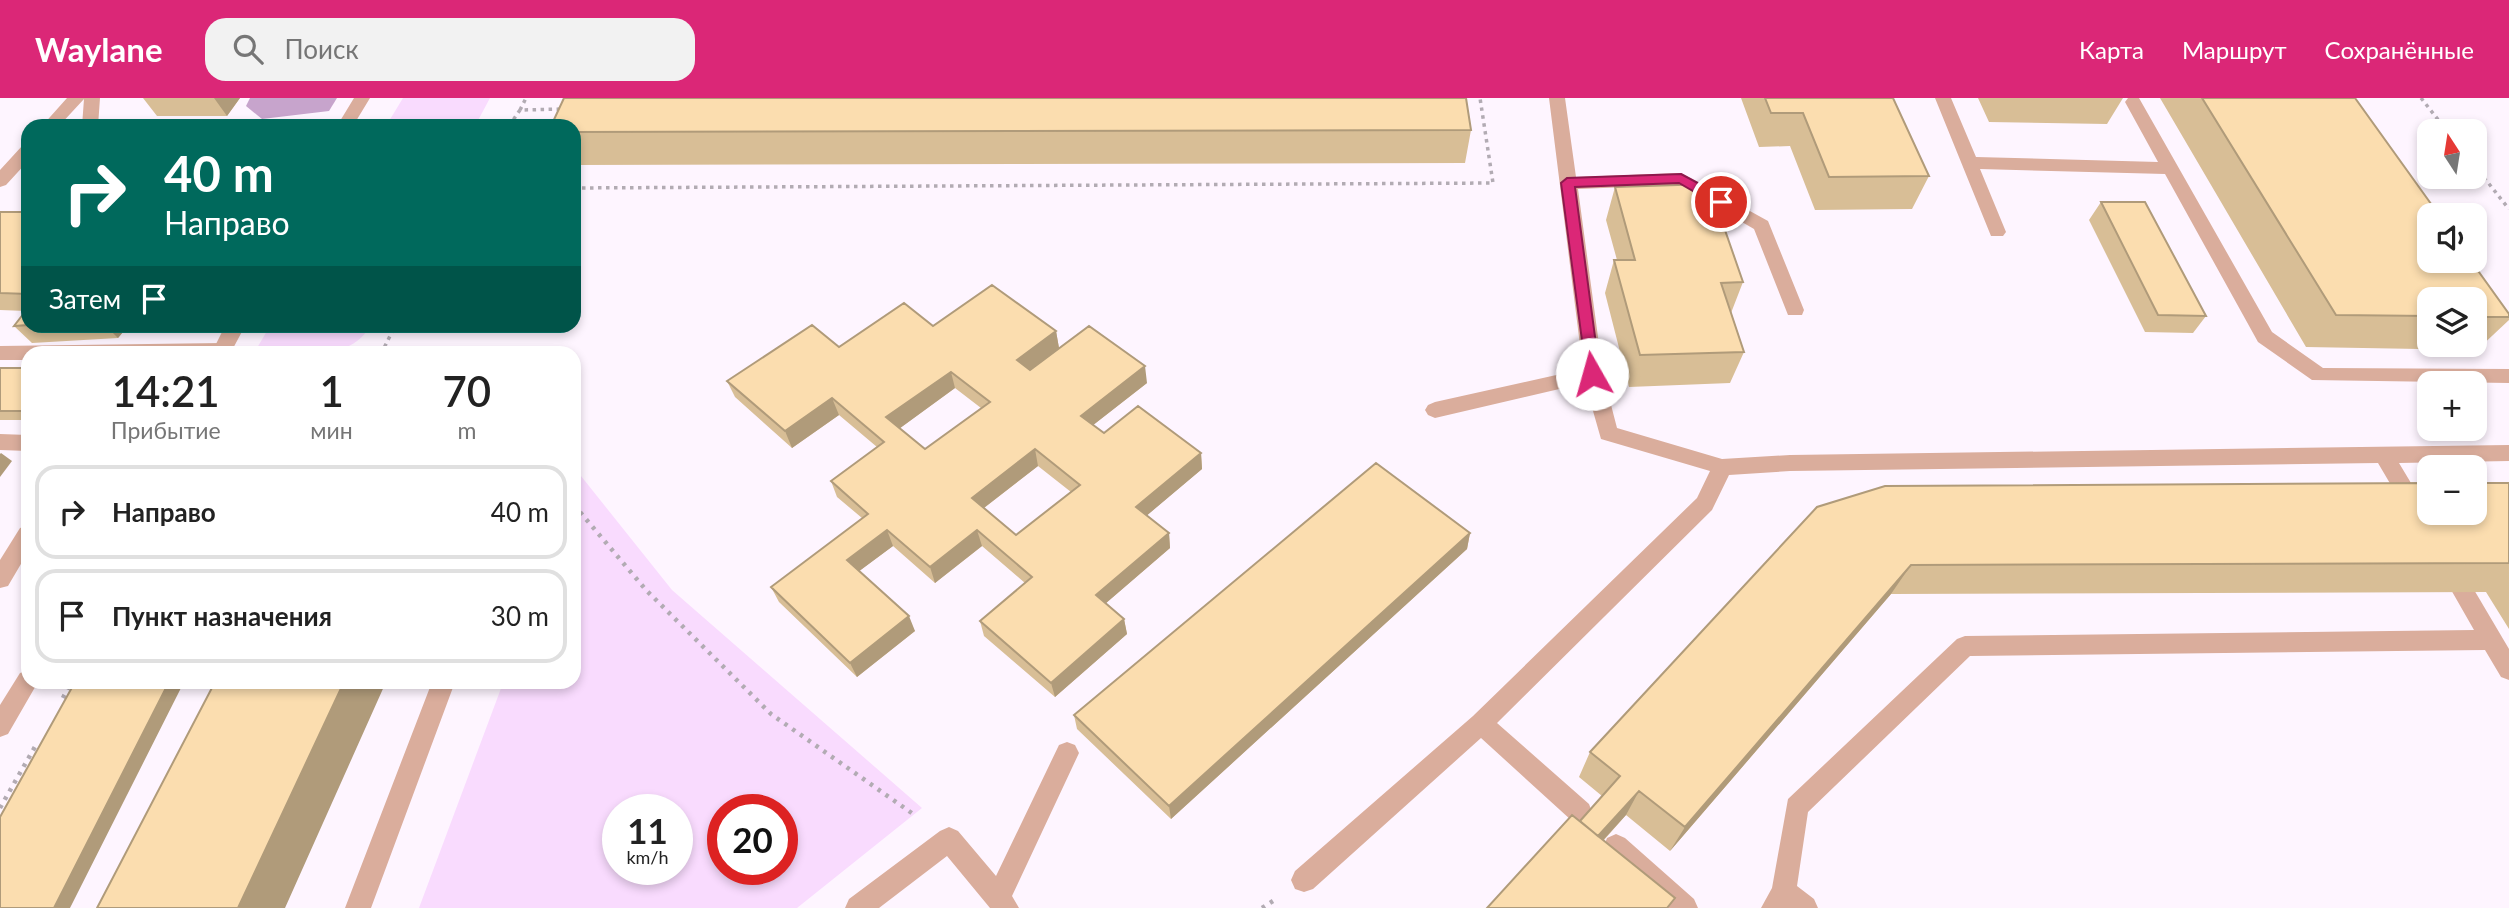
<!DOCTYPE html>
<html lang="ru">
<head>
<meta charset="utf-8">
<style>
  :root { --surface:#fff; --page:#f2f2f2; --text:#222; --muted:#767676; --line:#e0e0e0; --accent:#db2777 }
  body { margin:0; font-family:Lato,sans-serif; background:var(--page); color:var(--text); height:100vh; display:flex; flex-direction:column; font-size:26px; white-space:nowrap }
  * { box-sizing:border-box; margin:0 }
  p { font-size:23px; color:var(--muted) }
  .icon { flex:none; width:38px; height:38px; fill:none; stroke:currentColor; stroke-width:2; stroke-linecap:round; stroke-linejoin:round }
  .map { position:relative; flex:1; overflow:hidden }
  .panel { position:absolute; left:21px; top:248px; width:560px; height:343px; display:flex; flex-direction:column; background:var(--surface); border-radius:21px; box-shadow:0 4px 10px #0003 }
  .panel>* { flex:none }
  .hud { position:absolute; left:21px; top:21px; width:560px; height:214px; border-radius:21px; box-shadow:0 4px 10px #0003; background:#00695c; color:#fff; overflow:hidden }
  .needle { width:46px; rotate:348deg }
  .tools { position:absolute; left:2417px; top:21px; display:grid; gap:14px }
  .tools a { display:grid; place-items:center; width:70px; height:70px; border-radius:14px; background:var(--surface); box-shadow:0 4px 10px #0003; font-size:35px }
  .speed { position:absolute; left:602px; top:696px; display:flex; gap:14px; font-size:35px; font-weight:700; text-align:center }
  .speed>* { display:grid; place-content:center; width:91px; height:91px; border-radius:50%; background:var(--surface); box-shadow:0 4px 10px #0003; line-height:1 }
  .speed small { font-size:18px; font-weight:400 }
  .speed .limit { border:10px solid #d22; background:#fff; color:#111 }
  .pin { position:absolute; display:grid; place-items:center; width:60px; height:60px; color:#fff; margin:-30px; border:4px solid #fff; border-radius:50%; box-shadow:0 2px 7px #0007 }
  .me { position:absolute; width:77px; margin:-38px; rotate:353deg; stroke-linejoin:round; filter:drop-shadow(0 0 5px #0008) }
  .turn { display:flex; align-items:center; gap:24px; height:147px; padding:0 28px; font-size:32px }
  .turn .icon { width:91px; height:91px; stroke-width:2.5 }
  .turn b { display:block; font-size:49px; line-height:60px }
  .then { display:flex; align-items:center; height:66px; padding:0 28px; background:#0003; gap:14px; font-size:26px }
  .eta { display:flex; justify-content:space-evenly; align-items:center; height:119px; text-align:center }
  .eta b { font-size:42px; font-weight:600; line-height:49px }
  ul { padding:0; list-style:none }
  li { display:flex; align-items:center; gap:21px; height:94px; margin:0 14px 10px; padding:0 14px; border:4px solid var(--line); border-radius:21px }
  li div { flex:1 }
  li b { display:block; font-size:26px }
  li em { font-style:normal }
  header { display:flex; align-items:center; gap:42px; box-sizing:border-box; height:98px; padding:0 35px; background:var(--accent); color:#fff }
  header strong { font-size:33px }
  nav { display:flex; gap:38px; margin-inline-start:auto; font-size:24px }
  .search { width:490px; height:63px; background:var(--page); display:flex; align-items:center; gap:18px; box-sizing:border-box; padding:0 24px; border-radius:21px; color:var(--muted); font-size:26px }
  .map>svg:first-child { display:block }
  .green { fill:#f9dbfe; fill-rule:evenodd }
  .forest { fill:#c7a4cc }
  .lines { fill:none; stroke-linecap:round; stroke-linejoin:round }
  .path-far1 { stroke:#b2abb3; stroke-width:3.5; stroke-dasharray:3.5 4.5; stroke-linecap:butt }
  .path { stroke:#b2abb3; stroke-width:4.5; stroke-dasharray:3.5 6; stroke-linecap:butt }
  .service { fill:#daad9c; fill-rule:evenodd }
  .minor { fill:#daad9c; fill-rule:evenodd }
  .wall { fill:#d8be96; fill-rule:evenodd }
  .shaded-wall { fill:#b09b7a }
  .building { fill:#fbddaf; stroke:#b09b7a; stroke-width:2; fill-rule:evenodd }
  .route { fill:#db2777; stroke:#8e194d; stroke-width:2 }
</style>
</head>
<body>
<header>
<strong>Waylane</strong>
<div class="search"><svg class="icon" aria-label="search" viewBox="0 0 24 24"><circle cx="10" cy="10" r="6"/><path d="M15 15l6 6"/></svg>Поиск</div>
<nav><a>Карта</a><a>Маршрут</a><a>Сохранённые</a></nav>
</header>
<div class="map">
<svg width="2509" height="810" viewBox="0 0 2509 810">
  <rect width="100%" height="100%" fill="#fef5ff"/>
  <path class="green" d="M 403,0 L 490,0 L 475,28 L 386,28 Z
    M 270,228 L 370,228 C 349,266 291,256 254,255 Z
    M 581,378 L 672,492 L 922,710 L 797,810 L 419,810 L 503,585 L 574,584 L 574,397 ZM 618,712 L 677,712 L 677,772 L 618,772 ZM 723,712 L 782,712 L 782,772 L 723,772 Z"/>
  <path class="forest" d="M 250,0 L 337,0 L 329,13 L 262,21 L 246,8 Z"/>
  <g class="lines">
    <path class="path-far1" d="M 2421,0 L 2447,33
      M 520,12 L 526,0
      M 509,28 L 520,12 L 563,11
      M 2474,67 L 2509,111
      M 574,90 L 1493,85 L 1480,0
      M 381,256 L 395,228"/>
    <path class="path" d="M 574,407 L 646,492 L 771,616 L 916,718
      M 63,600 L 71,584
      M 0,710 L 36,647
      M 1262,810 L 1273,803"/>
    <path class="service" d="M 67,0 L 100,0 L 98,28 L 82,28 L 84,1 L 59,28 L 42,28 Z
      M 1549,0 L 1565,0 L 1576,79 L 1681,75 L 1768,123 L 1804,212 L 1802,217 L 1788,217 L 1754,131 L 1678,87 L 1578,91 L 1603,276 L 1617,330 L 1722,361 L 1790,357 L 2509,347 L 2509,363 L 2399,365 L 2426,410 L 2422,416 L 2415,419 L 2408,416 L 2378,365 L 1790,373 L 1729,377 L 1712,412 L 1497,625 L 1589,706 L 1592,714 L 1589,722 L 1580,726 L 1571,722 L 1481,640 L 1313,791 L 1304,794 L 1295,791 L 1291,782 L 1295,773 L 1473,618 L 1697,400 L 1710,373 L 1601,341 L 1585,285 L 1435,320 L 1428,317 L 1425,312 L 1428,307 L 1435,304 L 1583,271 Z
      M 1935,0 L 1951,0 L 1976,59 L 2158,64 L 2125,4 L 2128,0 L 2139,0 L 2272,234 L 2323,270 L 2509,271 L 2509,285 L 2312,282 L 2258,244 L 2165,76 L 1980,71 L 2006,134 L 2003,138 L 1991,138 Z
      M 28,46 L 28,63 L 6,87 L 0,89 L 0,72 L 22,48 Z
      M 222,245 L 229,247 L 232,252 L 230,256 L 28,256 L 28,262 L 0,262 L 0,248 Z
      M 0,336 L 28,337 L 28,353 L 0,352 Z
      M 28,427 L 28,454 L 8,488 L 0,490 L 0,462 L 20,430 Z
      M 2449,460 L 2457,463 L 2509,551 L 2509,582 L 2501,579 L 2485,552 L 1970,558 L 1808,714 L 1797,788 L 1814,801 L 1818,810 L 1761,810 L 1772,790 L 1788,701 L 1957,541 L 1965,538 L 2474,532 L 2438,469 L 2441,463 Z
      M 432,584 L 455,584 L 371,810 L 345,810 Z
      M 1067,644 L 1075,647 L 1079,655 L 1012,798 L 1019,810 L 990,810 L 947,758 L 879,810 L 845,810 L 849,801 L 940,733 L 949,729 L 958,733 L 996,778 L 1059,647 Z
      M 1616,736 L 1625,740 L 1694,801 L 1698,810 L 1666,810 L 1607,756 L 1604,748 L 1607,740 Z"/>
    <path class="minor" d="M 354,0 L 370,0 L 353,28 L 337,28 Z
      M 225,228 L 245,228 L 230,256 L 211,256 Z
      M 28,572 L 28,584 L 38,584 L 8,636 L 0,639 L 0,607 L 20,575 Z"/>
  </g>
  <path class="wall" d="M 143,0 L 240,0 L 227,18 L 157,18 Z
    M 1741,0 L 1893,0 L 1929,78 L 1912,111 L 1815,112 L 1790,48 L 1759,49 Z
    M 1978,0 L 2123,0 L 2107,26 L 1989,24 Z
    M 2160,0 L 2355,0 L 2509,216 L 2509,222 L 2477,252 L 2306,249 ZM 2429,201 L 2474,201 L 2474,247 L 2429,247 Z
    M 574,28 L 1471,32 L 1465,65 L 574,67 Z
    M 1615,89 L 1743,184 L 1731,215 L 1744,254 L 1730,285 L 1629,289 L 1605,195 L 1614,162 L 1617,162 L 1606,122 Z
    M 2101,104 L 2206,218 L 2193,235 L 2145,234 L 2089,122 Z
    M 0,114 L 28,114 L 28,228 L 128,228 L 118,240 L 32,245 L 14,228 L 26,213 L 0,212 Z
    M 933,228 L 1056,233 L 1059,250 L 1147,285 L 1093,327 L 1104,335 L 1201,355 L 1202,371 L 1147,417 L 1169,435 L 1170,450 L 1106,505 L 1124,521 L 1127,536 L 1055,599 L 984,538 L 980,523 L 1025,485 L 982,448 L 935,485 L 893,448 L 859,473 L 915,533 L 857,579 L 779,504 L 771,489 L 862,420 L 837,399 L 831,383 L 877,349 L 839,317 L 792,350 L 735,299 L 727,283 L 839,249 ZM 955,290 L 981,310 L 925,351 L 900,330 ZM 1038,368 L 1071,394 L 1016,437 L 984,410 Z
    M 0,270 L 28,270 L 28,322 L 0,322 Z
    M 2509,385 L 2509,531 L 2486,494 L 1891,496 L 1670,753 L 1626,717 L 1604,742 L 1675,800 L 1668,810 L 1487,810 L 1580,723 L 1602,698 L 1579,679 L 1590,654 L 1817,409 Z
    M 1470,435 L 1467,451 L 1171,721 L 1077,631 L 1074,617 Z"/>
  <path class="shaded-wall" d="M 214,0 L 240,0 L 227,18 Z
    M 106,228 L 128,228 L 118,240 Z
    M 1056,233 L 1059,250 L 1020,279 L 1017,262 Z
    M 1145,268 L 1147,285 L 1083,335 L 1081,318 Z
    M 951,274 L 955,290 L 892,336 L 886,319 Z
    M 832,300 L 839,317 L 792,350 L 785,333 Z
    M 1035,351 L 1038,368 L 976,416 L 972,400 Z
    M 1,355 L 12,363 L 0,379 L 0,356 Z
    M 1201,355 L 1202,371 L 1138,425 L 1136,409 Z
    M 887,432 L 893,448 L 854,477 L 847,462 Z
    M 977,432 L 982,448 L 935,485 L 930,469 Z
    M 1169,435 L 1170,450 L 1098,512 L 1096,497 Z
    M 1470,435 L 1467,451 L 1171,721 L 1169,708 Z
    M 1911,467 L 1891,496 L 1670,753 L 1685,729 Z
    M 909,518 L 915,533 L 857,579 L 850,565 Z
    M 1124,521 L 1127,536 L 1055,599 L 1051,585 Z
    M 169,584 L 184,584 L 70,810 L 54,810 Z
    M 344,584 L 386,584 L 285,810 L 238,810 Z
    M 1639,693 L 1626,717 L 1586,761 L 1598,738 Z"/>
  <path class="building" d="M 564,0 L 1466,0 L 1471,32 L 574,34 L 574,28 L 551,28 Z
    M 1765,0 L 1893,0 L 1929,78 L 1829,79 L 1803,15 L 1771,15 Z
    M 2202,0 L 2355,0 L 2439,117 L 2429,117 L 2429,163 L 2471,163 L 2509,216 L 2509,219 L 2474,219 L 2474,201 L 2429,201 L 2429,218 L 2336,217 Z
    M 1709,86 L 1743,184 L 1721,185 L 1744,254 L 1640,257 L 1614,162 L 1635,162 L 1615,89 Z
    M 2101,104 L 2145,104 L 2206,218 L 2158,217 Z
    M 0,114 L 28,114 L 28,196 L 0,195 Z
    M 992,187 L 1056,233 L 1017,262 L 1030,272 L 1089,228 L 1145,268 L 1081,318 L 1104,335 L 1138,308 L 1201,355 L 1136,409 L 1169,435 L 1096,497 L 1124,521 L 1051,585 L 980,523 L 1032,479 L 977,432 L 930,469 L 887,432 L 847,462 L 909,518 L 850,565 L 771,489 L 868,416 L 831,383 L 884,344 L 832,300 L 785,333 L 727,283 L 812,227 L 839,249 L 904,205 L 933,228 ZM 951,274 L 990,304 L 925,351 L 886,319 ZM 1035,351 L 1080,387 L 1016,437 L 972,400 Z
    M 28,210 L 28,227 L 14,228 Z
    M 0,270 L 28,270 L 28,313 L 0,313 Z
    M 1376,365 L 1470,435 L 1169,708 L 1074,617 Z
    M 2429,385 L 2429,415 L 2474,415 L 2474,385 L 2509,385 L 2509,465 L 1911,467 L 1685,729 L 1639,693 L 1598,738 L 1580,723 L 1620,678 L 1590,654 L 1817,409 L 1885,388 Z
    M 75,584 L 169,584 L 54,810 L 0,810 L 0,719 Z
    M 215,584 L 344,584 L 238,810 L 97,810 Z
    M 1572,717 L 1675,800 L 1667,810 L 1487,810 Z"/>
  <path class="route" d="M 1681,76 L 1726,100 L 1726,107 L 1717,107 L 1679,85 L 1575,89 L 1600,276 L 1598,280 L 1587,280 L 1561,85 L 1567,80 Z"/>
</svg>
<div class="tools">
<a><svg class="needle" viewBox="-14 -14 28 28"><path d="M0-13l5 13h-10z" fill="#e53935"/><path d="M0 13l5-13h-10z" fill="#767676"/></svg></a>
<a><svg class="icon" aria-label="sound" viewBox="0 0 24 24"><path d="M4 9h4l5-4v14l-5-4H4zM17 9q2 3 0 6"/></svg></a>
<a><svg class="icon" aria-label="layers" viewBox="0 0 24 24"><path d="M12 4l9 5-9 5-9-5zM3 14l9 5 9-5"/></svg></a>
<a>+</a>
<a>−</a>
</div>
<div class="speed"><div>11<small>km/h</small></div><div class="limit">20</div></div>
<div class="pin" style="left:1721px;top:104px;background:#d93025"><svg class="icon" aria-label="arrive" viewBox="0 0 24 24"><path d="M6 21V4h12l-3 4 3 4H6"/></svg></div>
<svg class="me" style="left:1592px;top:276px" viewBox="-20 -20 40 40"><circle r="19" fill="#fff"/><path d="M0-13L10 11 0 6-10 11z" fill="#db2777"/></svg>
<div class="hud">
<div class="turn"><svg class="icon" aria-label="right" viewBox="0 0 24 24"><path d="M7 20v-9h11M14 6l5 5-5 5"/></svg><div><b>40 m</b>Направо</div></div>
<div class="then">Затем<svg class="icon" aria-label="arrive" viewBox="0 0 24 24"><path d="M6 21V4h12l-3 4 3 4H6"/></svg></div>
</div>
<section class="panel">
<div class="eta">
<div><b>14:21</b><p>Прибытие</p></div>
<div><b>1</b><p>мин</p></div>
<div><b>70</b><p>m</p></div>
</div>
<ul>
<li><svg class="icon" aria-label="right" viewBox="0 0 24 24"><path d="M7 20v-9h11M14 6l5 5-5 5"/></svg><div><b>Направо</b></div><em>40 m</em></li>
<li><svg class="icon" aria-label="arrive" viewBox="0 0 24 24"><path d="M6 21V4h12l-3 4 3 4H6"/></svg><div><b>Пункт назначения</b></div><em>30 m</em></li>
</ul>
</section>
</div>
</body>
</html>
